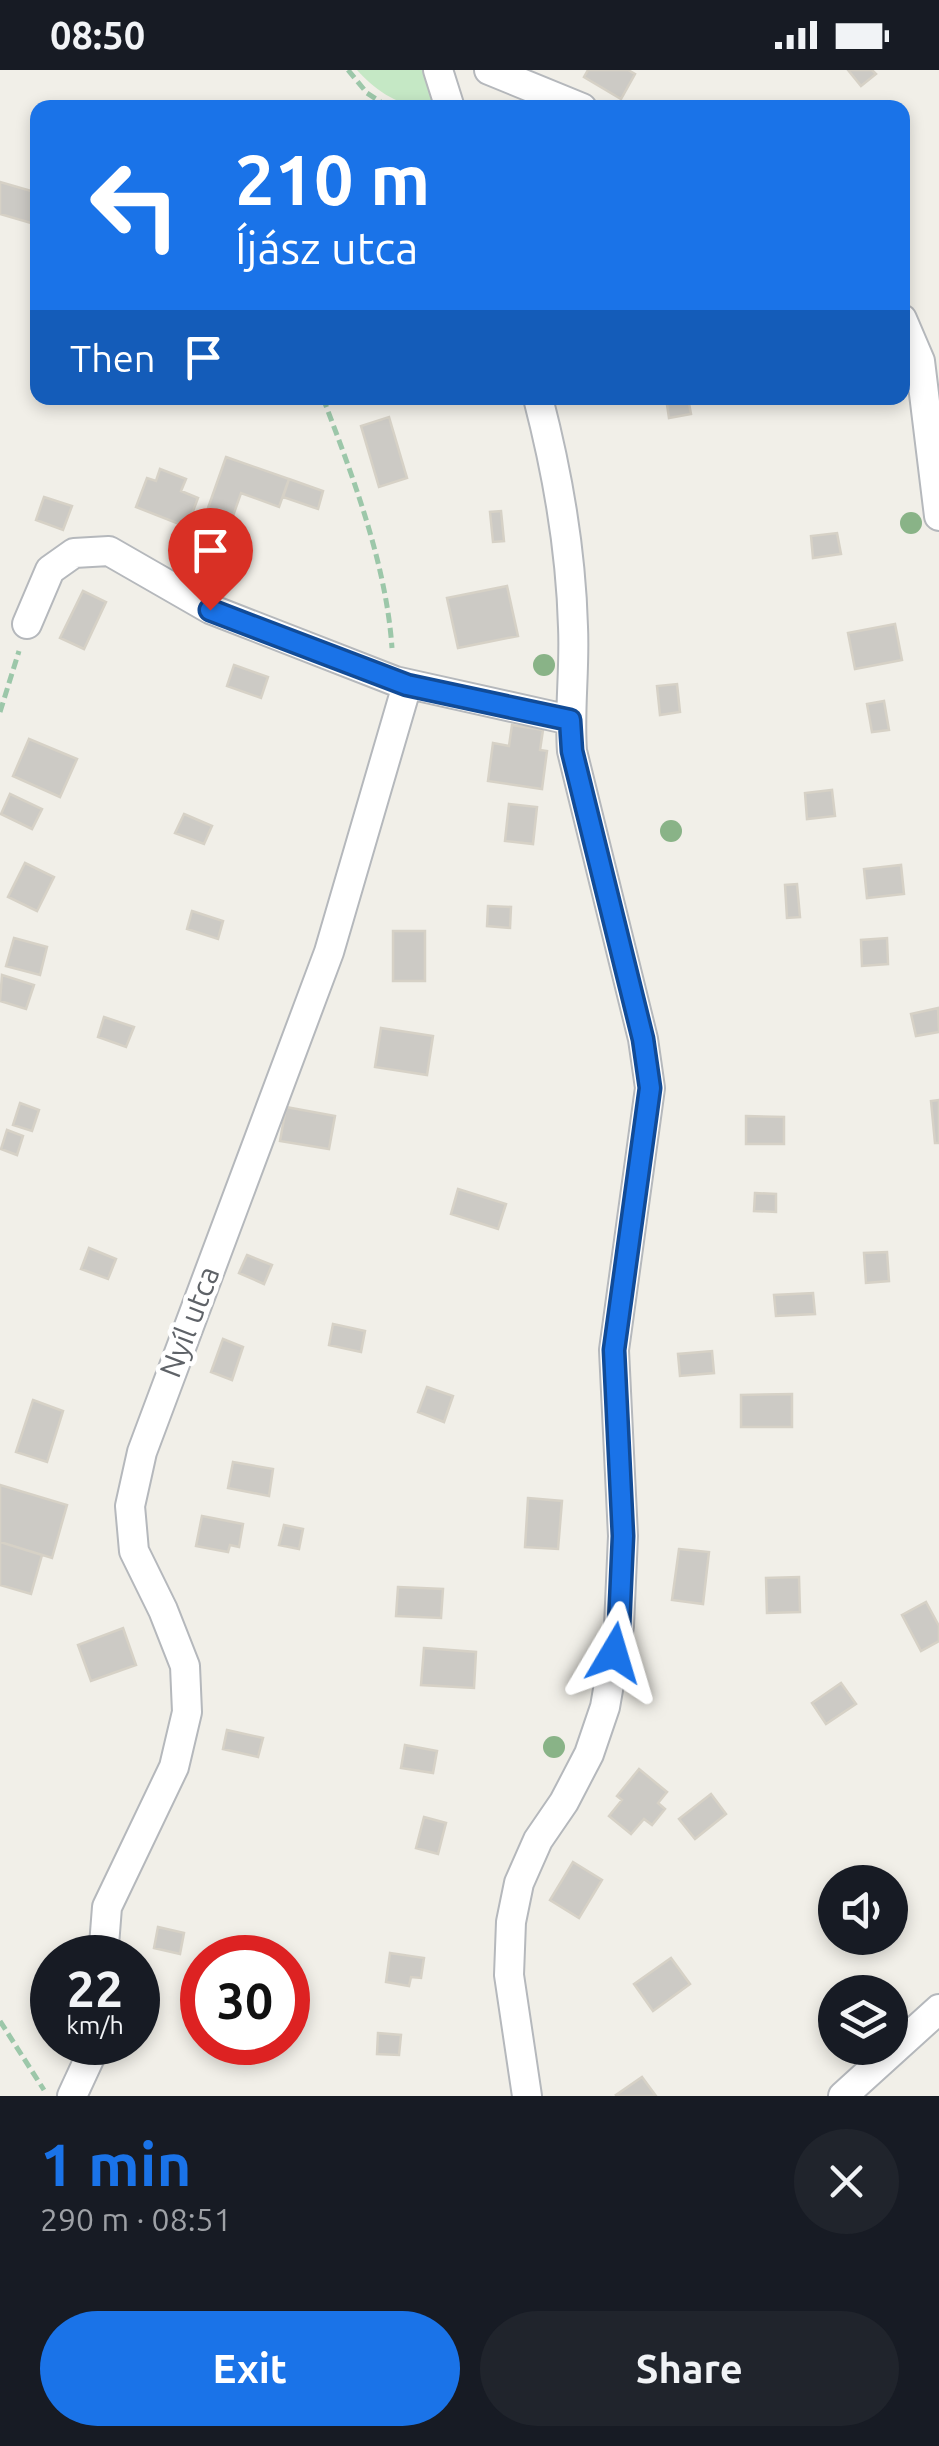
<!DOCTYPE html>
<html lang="en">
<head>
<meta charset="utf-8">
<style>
  :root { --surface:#171b24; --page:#20242c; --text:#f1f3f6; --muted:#9ea1a6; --accent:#1a73e8 }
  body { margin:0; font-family:Ubuntu,sans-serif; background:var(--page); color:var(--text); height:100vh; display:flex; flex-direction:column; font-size:38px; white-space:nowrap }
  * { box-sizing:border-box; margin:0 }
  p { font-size:32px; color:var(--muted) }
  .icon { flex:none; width:55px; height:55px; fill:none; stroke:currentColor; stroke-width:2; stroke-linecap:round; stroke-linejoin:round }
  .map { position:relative; height:2026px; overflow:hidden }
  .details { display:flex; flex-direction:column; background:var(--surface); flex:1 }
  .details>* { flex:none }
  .banner { position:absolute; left:30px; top:30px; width:880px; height:305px; border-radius:20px; box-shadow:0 5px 15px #0003; background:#1a73e8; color:#fff; overflow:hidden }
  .buttons { position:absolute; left:818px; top:1795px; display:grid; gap:20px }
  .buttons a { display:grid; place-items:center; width:90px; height:90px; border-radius:50%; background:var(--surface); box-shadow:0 5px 15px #0003; font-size:50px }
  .speed { position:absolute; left:30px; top:1865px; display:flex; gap:20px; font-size:50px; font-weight:700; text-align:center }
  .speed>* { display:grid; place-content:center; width:130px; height:130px; border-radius:50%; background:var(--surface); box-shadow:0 5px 15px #0003; line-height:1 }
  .speed small { font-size:25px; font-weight:400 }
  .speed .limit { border:15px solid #d22; background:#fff; color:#111 }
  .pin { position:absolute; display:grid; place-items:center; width:85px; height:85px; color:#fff; margin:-102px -42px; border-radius:50% 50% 50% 0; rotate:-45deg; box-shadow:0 0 10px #0007 }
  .pin .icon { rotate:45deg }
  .me { position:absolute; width:110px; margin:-55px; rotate:7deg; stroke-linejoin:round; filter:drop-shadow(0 0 8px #0008) }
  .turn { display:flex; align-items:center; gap:35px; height:210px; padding:0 40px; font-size:45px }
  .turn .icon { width:130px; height:130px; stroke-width:2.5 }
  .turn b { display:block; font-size:70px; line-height:85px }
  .then { display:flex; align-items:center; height:95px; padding:0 40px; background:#0003; gap:20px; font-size:38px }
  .round { display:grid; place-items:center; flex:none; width:105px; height:105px; border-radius:52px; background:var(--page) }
  .overview { display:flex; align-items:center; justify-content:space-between; height:170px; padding:0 40px }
  h1 { font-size:60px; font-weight:600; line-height:75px; color:var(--accent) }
  .button { display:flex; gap:20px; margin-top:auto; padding:20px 40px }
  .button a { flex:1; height:115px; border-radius:60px; background:var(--accent); color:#fff; font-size:40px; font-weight:600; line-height:115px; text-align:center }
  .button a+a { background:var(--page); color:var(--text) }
  .status { display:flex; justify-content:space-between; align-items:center; height:70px; padding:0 50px; background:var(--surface); direction:ltr }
  .status svg { height:28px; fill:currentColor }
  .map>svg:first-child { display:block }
  .green { fill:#c5e8c5 }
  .building { fill:#cccac5; stroke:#d6d1c6; stroke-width:2.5 }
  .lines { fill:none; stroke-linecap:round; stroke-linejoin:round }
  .street-casing { stroke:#b5b8bc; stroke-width:32 }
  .path { stroke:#9cc7a9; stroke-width:5; stroke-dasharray:10 5; stroke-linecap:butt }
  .street { stroke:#fff; stroke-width:28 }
  .tree { fill:#89b387 }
  .route-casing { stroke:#114b97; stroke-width:25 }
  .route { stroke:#1a73e8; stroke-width:18 }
  .labels { text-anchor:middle; stroke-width:9; stroke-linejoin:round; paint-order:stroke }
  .street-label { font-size:30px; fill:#5f6368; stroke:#fff }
</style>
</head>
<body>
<div class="status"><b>08:50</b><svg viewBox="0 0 49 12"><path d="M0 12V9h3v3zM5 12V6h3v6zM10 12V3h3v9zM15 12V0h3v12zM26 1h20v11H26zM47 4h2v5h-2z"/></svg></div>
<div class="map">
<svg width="939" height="2026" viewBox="0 0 939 2026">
  <rect width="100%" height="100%" fill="#f1efe8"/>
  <path class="green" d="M 357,0 L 432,0 L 436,33 C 407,44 376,21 357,0 Z"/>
  <path class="building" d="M 588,0 L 628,0 L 635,4 L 621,29 L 584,7 Z
    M 848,0 L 872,0 L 876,4 L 861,16 Z
    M 0,112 L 38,123 L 38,155 L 0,144 Z
    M 666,328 L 688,328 L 691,344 L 669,348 Z
    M 389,347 L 407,408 L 379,417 L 361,356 Z
    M 226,387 L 289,409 L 279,437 L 241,423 L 233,446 L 208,438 Z
    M 160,399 L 186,409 L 181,421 L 198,428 L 187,457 L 136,437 L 147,408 L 156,411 Z
    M 289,409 L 323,421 L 318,439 L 283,427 Z
    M 44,427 L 72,436 L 63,460 L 36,450 Z
    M 501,441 L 504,471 L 493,472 L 490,442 Z
    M 837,463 L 841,484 L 813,488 L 811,466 Z
    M 507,516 L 518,566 L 458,578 L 447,528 Z
    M 83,521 L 106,532 L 84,579 L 60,568 Z
    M 895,554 L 902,590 L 855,599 L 848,563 Z
    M 234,595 L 268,607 L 261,628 L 227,616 Z
    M 677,614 L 680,642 L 660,645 L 657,616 Z
    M 884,631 L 889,660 L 872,662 L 867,634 Z
    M 512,655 L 543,660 L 540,680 L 547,681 L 542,719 L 488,711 L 493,673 L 509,676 Z
    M 29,669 L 77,689 L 60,727 L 13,706 Z
    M 832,720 L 835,746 L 807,749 L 805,723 Z
    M 10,724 L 42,739 L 32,759 L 1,744 Z
    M 509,734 L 537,737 L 533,774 L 505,771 Z
    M 184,744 L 212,756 L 204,774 L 175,763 Z
    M 25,793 L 54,807 L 37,841 L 8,827 Z
    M 901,795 L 904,824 L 867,828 L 864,799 Z
    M 797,814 L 800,847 L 787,848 L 785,815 Z
    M 488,836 L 511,837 L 510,858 L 487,856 Z
    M 192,841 L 223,851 L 218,869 L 187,859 Z
    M 393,861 L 425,861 L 425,911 L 393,911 Z
    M 14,868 L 47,877 L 40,905 L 6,896 Z
    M 887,868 L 888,894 L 862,896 L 861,870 Z
    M 2,905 L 34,915 L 26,939 L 0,931 Z
    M 938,938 L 939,962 L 916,966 L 911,944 Z
    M 104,947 L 134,957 L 126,977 L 98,967 Z
    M 381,958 L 433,966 L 427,1005 L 375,997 Z
    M 939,1030 L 939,1073 L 935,1073 L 931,1031 Z
    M 20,1033 L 39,1040 L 32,1061 L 13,1055 Z
    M 286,1037 L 335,1046 L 329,1079 L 280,1071 Z
    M 746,1046 L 784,1047 L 784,1074 L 746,1074 Z
    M 7,1060 L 23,1066 L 17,1085 L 1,1079 Z
    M 458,1119 L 506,1134 L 498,1159 L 451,1144 Z
    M 755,1123 L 776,1124 L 776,1142 L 754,1141 Z
    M 89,1178 L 116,1189 L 108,1209 L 81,1199 Z
    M 887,1182 L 889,1211 L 866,1213 L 864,1183 Z
    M 247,1185 L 272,1195 L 264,1214 L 239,1203 Z
    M 813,1223 L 815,1244 L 776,1246 L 774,1225 Z
    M 333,1254 L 365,1261 L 361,1282 L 329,1275 Z
    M 223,1269 L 243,1277 L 232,1310 L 211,1302 Z
    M 712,1281 L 714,1303 L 680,1306 L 678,1284 Z
    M 427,1317 L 453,1326 L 444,1352 L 418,1342 Z
    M 792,1324 L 792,1357 L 741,1357 L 741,1325 Z
    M 33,1330 L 63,1341 L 47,1392 L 16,1382 Z
    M 233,1392 L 273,1399 L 269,1426 L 228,1418 Z
    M 0,1415 L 67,1435 L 52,1488 L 0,1472 Z
    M 528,1428 L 562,1431 L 558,1479 L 525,1477 Z
    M 202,1446 L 243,1454 L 239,1477 L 230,1475 L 228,1482 L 196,1476 Z
    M 284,1455 L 303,1459 L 299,1479 L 279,1475 Z
    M 0,1472 L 42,1485 L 31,1524 L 0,1515 Z
    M 679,1479 L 709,1482 L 703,1534 L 672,1530 Z
    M 799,1507 L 800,1542 L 767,1543 L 766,1508 Z
    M 398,1517 L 443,1519 L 441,1548 L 396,1546 Z
    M 926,1532 L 939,1556 L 939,1571 L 921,1581 L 902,1545 Z
    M 123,1558 L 136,1595 L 91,1611 L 78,1575 Z
    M 424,1578 L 476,1582 L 474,1618 L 421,1615 Z
    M 841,1613 L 856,1634 L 826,1654 L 812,1633 Z
    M 227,1660 L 263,1668 L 258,1687 L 223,1679 Z
    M 405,1675 L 437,1681 L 433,1703 L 401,1698 Z
    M 639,1699 L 667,1722 L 658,1733 L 665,1739 L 652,1755 L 644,1749 L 631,1764 L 609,1746 L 622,1730 L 617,1726 Z
    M 711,1724 L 726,1744 L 695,1769 L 679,1749 Z
    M 424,1747 L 446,1753 L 438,1784 L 416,1778 Z
    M 573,1792 L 602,1810 L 579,1848 L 550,1830 Z
    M 158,1857 L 184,1863 L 180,1884 L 154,1878 Z
    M 390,1883 L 424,1888 L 421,1908 L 411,1907 L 409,1916 L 386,1912 Z
    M 671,1888 L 690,1914 L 653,1941 L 634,1914 Z
    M 378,1963 L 401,1965 L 399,1985 L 377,1984 Z
    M 642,2007 L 656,2026 L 617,2026 L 616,2025 Z"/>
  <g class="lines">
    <defs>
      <path id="street" d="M 438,0 L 450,38
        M 489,0 L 582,38
        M 902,249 L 920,291 L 939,446
        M 27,554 L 50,500 L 74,483 L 109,481 L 210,539 L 395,611 L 570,650
        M 103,1888 L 107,1837 L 174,1697 L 187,1642 L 185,1596 L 163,1540 L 134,1481 L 130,1436 L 142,1382 L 329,882 L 407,615
        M 72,2026 L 97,1972
        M 527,2026 L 509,1905 L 511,1852 L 519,1813 L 538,1770 L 564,1732 L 589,1684 L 605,1637 L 619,1556 L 623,1466 L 614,1280 L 650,1018 L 643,969 L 572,681 C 569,640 575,599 573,557 C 571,481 557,401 538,328
        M 843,2026 L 939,1939"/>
    </defs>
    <use href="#street" class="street-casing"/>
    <path class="path" d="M 348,0 L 367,23 L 390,38
      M 260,37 L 260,38
      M 323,328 C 353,407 386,493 392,578
      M 0,642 L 19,581
      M 0,1951 L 44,2020"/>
    <use href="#street" class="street"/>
  </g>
  <g class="tree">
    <circle cx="911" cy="453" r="11"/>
    <circle cx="544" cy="595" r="11"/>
    <circle cx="671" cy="761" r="11"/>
    <circle cx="554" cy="1677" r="11"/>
  </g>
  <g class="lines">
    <defs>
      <path id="route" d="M 210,540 L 407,615 L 570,650 L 572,681 L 643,969 L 650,1018 L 614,1280 L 623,1466 L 619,1556 L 614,1583"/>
    </defs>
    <use href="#route" class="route-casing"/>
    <use href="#route" class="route"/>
  </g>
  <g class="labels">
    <g class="street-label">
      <text transform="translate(190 1252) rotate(-69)" y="10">Nyíl utca</text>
    </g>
  </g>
</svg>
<div class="buttons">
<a><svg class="icon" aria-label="sound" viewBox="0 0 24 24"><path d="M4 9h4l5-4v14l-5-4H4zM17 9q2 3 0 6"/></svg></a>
<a><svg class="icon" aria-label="layers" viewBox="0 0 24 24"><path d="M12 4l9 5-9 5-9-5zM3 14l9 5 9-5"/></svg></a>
</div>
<div class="speed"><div>22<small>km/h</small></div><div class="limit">30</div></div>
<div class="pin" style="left:210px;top:540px;background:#d93025"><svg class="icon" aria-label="arrive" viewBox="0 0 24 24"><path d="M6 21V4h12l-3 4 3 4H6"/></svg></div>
<svg class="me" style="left:614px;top:1583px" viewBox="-20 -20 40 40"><path d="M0-17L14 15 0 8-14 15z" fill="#1a73e8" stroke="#fff" stroke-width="4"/></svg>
<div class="banner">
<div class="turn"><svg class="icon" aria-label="left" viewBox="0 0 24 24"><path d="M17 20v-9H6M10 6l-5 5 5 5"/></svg><div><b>210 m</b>Íjász utca</div></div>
<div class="then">Then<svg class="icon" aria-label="arrive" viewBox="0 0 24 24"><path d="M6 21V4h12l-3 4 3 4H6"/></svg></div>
</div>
</div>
<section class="details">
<div class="overview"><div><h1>1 min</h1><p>290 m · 08:51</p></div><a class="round"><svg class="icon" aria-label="close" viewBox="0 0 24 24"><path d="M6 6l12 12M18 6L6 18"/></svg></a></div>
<div class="button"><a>Exit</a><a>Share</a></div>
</section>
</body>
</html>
